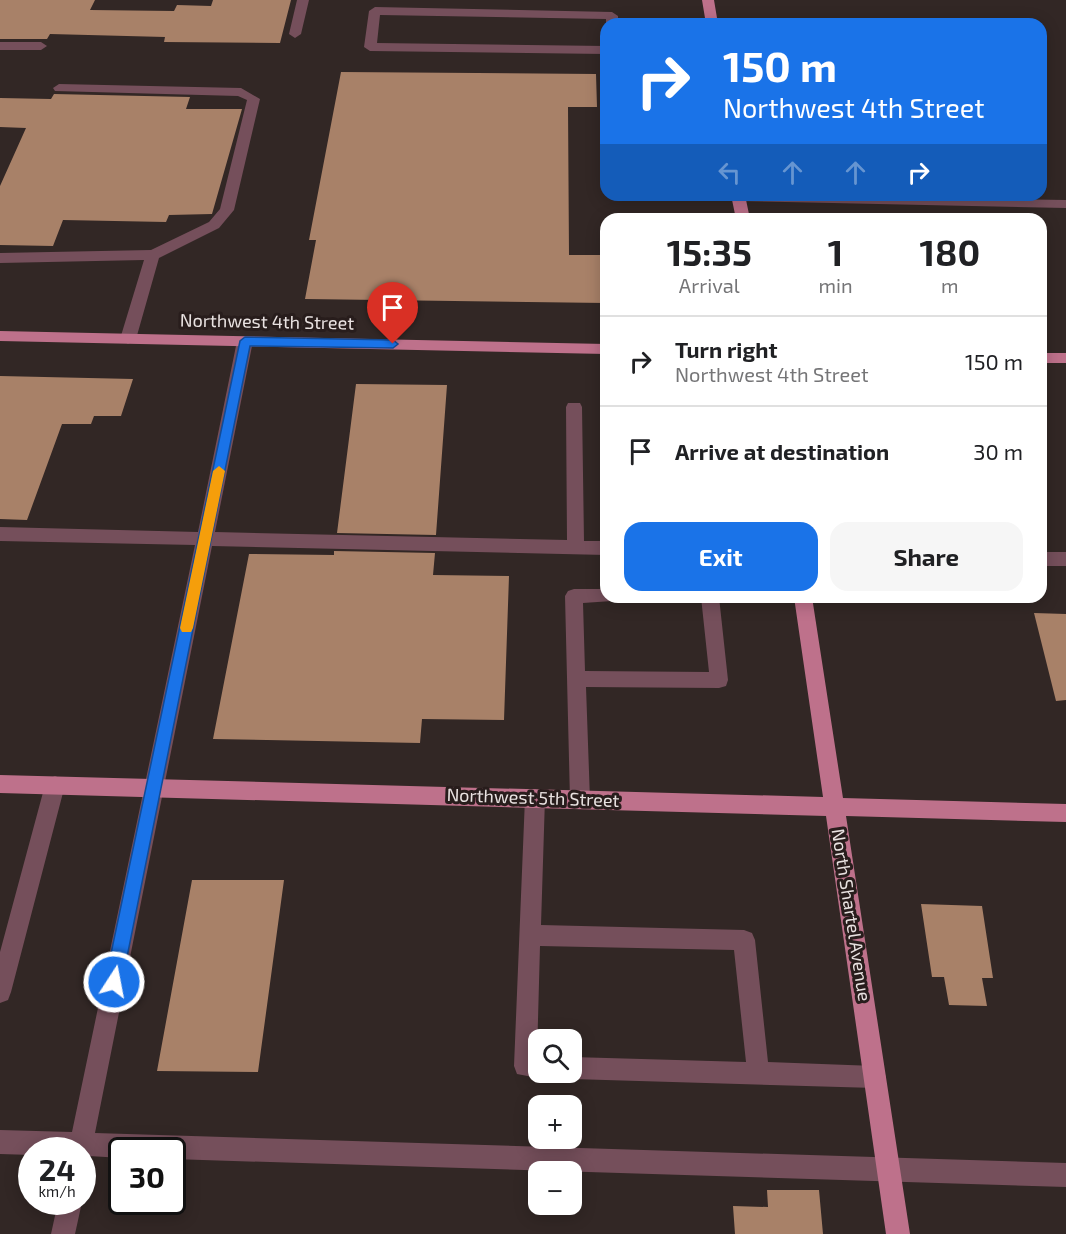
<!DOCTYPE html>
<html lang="en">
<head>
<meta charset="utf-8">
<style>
  :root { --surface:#fff; --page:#f6f6f6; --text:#202124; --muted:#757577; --line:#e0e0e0; --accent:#1a73e8 }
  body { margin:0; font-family:"Exo 2",sans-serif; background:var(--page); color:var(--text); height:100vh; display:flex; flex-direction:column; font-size:22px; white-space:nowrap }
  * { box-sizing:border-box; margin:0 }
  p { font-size:20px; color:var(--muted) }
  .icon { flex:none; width:33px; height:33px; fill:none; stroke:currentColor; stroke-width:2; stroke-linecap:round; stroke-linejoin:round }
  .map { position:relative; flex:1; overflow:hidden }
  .details { position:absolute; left:600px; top:213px; width:447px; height:390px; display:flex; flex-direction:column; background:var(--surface); border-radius:18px; box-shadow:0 3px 15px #0003 }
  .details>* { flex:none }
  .guide { position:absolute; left:600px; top:18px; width:447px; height:183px; border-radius:18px; box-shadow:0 3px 15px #0003; background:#1a73e8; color:#fff; overflow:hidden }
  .fabs { position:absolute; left:528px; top:1029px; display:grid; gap:12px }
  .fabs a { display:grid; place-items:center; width:54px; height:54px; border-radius:12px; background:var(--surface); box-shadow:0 3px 15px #0003; font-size:30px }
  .speed { position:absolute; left:18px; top:1137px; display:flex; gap:12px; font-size:30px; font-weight:700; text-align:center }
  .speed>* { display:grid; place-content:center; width:78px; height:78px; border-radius:50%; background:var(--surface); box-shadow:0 3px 15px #0003; line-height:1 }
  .speed small { font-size:15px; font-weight:400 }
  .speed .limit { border:3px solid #111; border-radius:9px; background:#fff; color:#111 }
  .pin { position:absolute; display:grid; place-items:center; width:51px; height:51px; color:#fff; margin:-62px -26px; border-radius:50% 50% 50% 0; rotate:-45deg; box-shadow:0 0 6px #0007 }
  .pin .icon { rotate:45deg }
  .me { position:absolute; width:66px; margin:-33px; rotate:11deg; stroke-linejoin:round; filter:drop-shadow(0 0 4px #0008) }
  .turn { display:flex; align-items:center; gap:21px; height:126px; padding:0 24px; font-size:27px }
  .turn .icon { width:78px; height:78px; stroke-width:2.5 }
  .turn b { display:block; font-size:42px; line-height:51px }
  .lanes { display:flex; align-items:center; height:57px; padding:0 24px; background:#0003; justify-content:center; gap:30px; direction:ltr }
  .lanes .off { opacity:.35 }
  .eta { display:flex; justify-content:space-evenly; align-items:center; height:102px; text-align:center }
  .eta b { font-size:36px; font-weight:700; line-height:42px }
  .action { display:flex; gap:12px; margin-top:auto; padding:12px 24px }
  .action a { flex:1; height:69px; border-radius:18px; background:var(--accent); color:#fff; font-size:24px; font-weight:700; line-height:69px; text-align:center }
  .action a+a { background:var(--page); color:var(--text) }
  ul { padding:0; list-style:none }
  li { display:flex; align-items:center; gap:18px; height:90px; padding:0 24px; border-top:2px solid var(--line) }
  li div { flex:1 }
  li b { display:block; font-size:22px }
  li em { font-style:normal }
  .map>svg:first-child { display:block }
  .building { fill:#a88168 }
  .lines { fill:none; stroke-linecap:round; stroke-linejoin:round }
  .minor { fill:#754f5b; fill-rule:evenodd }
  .major { fill:#be718b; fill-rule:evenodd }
  .route { fill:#1a73e8; stroke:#114b97; stroke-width:1.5 }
  .slow { fill:#f59e0b }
  .labels { text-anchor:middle; stroke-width:6; stroke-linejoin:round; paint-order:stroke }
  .street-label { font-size:18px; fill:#e9e2e1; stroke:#281d1c }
</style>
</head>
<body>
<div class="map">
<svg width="1066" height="1234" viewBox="0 0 1066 1234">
  <rect width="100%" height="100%" fill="#322725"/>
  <path class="building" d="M 0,0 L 95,0 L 90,10 L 174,11 L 177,5 L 211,6 L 213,0 L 291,0 L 280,43 L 164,42 L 165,37 L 50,34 L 47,39 L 0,39 Z
    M 341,72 L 596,74 L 597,107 L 568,107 L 569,255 L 606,255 L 606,303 L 305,299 L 316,240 L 309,240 Z
    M 54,94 L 190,97 L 186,109 L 242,109 L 212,214 L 169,215 L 166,222 L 63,220 L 53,246 L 0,245 L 0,186 L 26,128 L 0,127 L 0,98 L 51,99 Z
    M 0,376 L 133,379 L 121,416 L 94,416 L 91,424 L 62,424 L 27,520 L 0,519 Z
    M 356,384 L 447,385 L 436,535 L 337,533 Z
    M 334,551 L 435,553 L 433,575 L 509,576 L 504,720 L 422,719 L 420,743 L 213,739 L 249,554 L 334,555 Z
    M 1034,613 L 1066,614 L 1066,700 L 1056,701 Z
    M 192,880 L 284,880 L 258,1072 L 157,1071 Z
    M 921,904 L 982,906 L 993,978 L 982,978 L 987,1006 L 949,1005 L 944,977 L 932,977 Z
    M 767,1190 L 819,1190 L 823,1234 L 735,1234 L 733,1206 L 768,1207 Z"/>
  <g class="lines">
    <path class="minor" d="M 297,0 L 309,0 L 301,34 L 295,38 L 289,34 Z
      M 375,7 L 612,12 L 618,16 L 618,24 L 606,24 L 606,19 L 380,15 L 377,43 L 606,46 L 606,54 L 370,51 L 364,47 L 369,11 Z
      M 0,42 L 41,42 L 47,46 L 41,50 L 0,50 Z
      M 59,84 L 241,88 L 260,99 L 234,210 L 219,228 L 159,258 L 136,339 L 128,344 L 120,339 L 144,260 L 0,263 L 0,253 L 151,250 L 209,222 L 220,209 L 247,100 L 238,96 L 55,91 L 53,88 Z
      M 733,195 L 1066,200 L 1066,208 L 739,201 L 734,200 Z
      M 245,336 L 253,341 L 215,532 L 567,540 L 566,407 L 568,403 L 580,403 L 582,407 L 584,541 L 606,541 L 606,555 L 212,546 L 95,1133 L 1066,1163 L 1066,1187 L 172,1159 L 172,1150 L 122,1150 L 122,1158 L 89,1156 L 82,1161 L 82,1150 L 32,1150 L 32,1155 L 0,1154 L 0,1130 L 72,1132 L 195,545 L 0,541 L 0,527 L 198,532 L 237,341 Z
      M 1041,552 L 1066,552 L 1066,566 L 1041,566 Z
      M 574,589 L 606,589 L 606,597 L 614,597 L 612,601 L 583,603 L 585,671 L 709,672 L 701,597 L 719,597 L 728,680 L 726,686 L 719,688 L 586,687 L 590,800 L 587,806 L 580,809 L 573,806 L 570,800 L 565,596 L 568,591 Z
      M 55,776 L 62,779 L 65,785 L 11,992 L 8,1000 L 0,1003 L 0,952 L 45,785 L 48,779 Z
      M 535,789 L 542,792 L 545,798 L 541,925 L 744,930 L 752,933 L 755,940 L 768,1062 L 875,1066 L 883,1069 L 886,1077 L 883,1085 L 875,1088 L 572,1079 L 564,1076 L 563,1072 L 572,1072 L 572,1057 L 746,1062 L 734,950 L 540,946 L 537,1056 L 538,1072 L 547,1072 L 538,1078 L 517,1074 L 514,1066 L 525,798 L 528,792 Z
      M 58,1202 L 82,1202 L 75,1234 L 51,1234 Z"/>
    <path class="major" d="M 702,0 L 714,0 L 718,24 L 706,24 Z
      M 731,195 L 745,195 L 750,219 L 736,219 Z
      M 0,331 L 606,344 L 606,354 L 0,341 Z
      M 1041,353 L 1066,353 L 1066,363 L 1041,363 Z
      M 794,597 L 812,597 L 843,798 L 1066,804 L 1066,822 L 846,816 L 910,1234 L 886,1234 L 826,816 L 0,793 L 0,775 L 823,797 Z"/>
  </g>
  <path class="route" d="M 245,337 L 393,340 L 398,344 L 393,348 L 250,346 L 122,982 L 120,988 L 114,990 L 108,988 L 105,982 L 240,341 Z"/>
  <path class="slow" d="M 219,466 L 225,471 L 193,628 L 191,632 L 182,632 L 180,628 L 213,471 Z"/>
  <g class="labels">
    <g class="street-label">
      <text transform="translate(267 322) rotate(1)" y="6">Northwest 4th Street</text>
      <text transform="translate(533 798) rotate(2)" y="6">Northwest 5th Street</text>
      <text transform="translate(851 915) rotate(81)" y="6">North Shartel Avenue</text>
    </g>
  </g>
</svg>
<div class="fabs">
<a><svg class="icon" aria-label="search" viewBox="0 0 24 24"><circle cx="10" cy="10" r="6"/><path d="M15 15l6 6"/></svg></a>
<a>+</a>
<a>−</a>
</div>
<div class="speed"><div>24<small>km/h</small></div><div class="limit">30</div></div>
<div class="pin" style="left:393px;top:344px;background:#d93025"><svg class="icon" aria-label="arrive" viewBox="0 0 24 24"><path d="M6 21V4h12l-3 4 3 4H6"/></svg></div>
<svg class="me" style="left:114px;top:982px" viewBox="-20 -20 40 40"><circle r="17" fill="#1a73e8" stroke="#fff" stroke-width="3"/><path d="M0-11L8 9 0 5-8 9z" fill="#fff"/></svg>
<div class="guide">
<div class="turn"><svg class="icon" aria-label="right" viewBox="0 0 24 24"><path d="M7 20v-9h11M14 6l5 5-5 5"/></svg><div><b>150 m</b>Northwest 4th Street</div></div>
<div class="lanes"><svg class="icon off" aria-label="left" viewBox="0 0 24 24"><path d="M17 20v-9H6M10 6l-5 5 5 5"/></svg><svg class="icon off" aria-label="ahead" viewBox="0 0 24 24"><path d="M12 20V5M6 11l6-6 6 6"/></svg><svg class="icon off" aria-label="ahead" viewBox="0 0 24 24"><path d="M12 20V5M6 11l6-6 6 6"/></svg><svg class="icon" aria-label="right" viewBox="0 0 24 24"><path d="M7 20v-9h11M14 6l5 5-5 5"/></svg></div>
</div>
<section class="details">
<div class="eta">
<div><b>15:35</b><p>Arrival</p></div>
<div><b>1</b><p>min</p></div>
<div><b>180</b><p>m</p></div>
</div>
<ul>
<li><svg class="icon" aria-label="right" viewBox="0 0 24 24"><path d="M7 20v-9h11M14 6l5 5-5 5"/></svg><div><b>Turn right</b><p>Northwest 4th Street</p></div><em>150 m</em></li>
<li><svg class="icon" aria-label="arrive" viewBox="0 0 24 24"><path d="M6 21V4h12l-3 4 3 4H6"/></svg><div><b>Arrive at destination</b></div><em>30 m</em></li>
</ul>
<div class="action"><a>Exit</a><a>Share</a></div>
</section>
</div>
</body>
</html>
